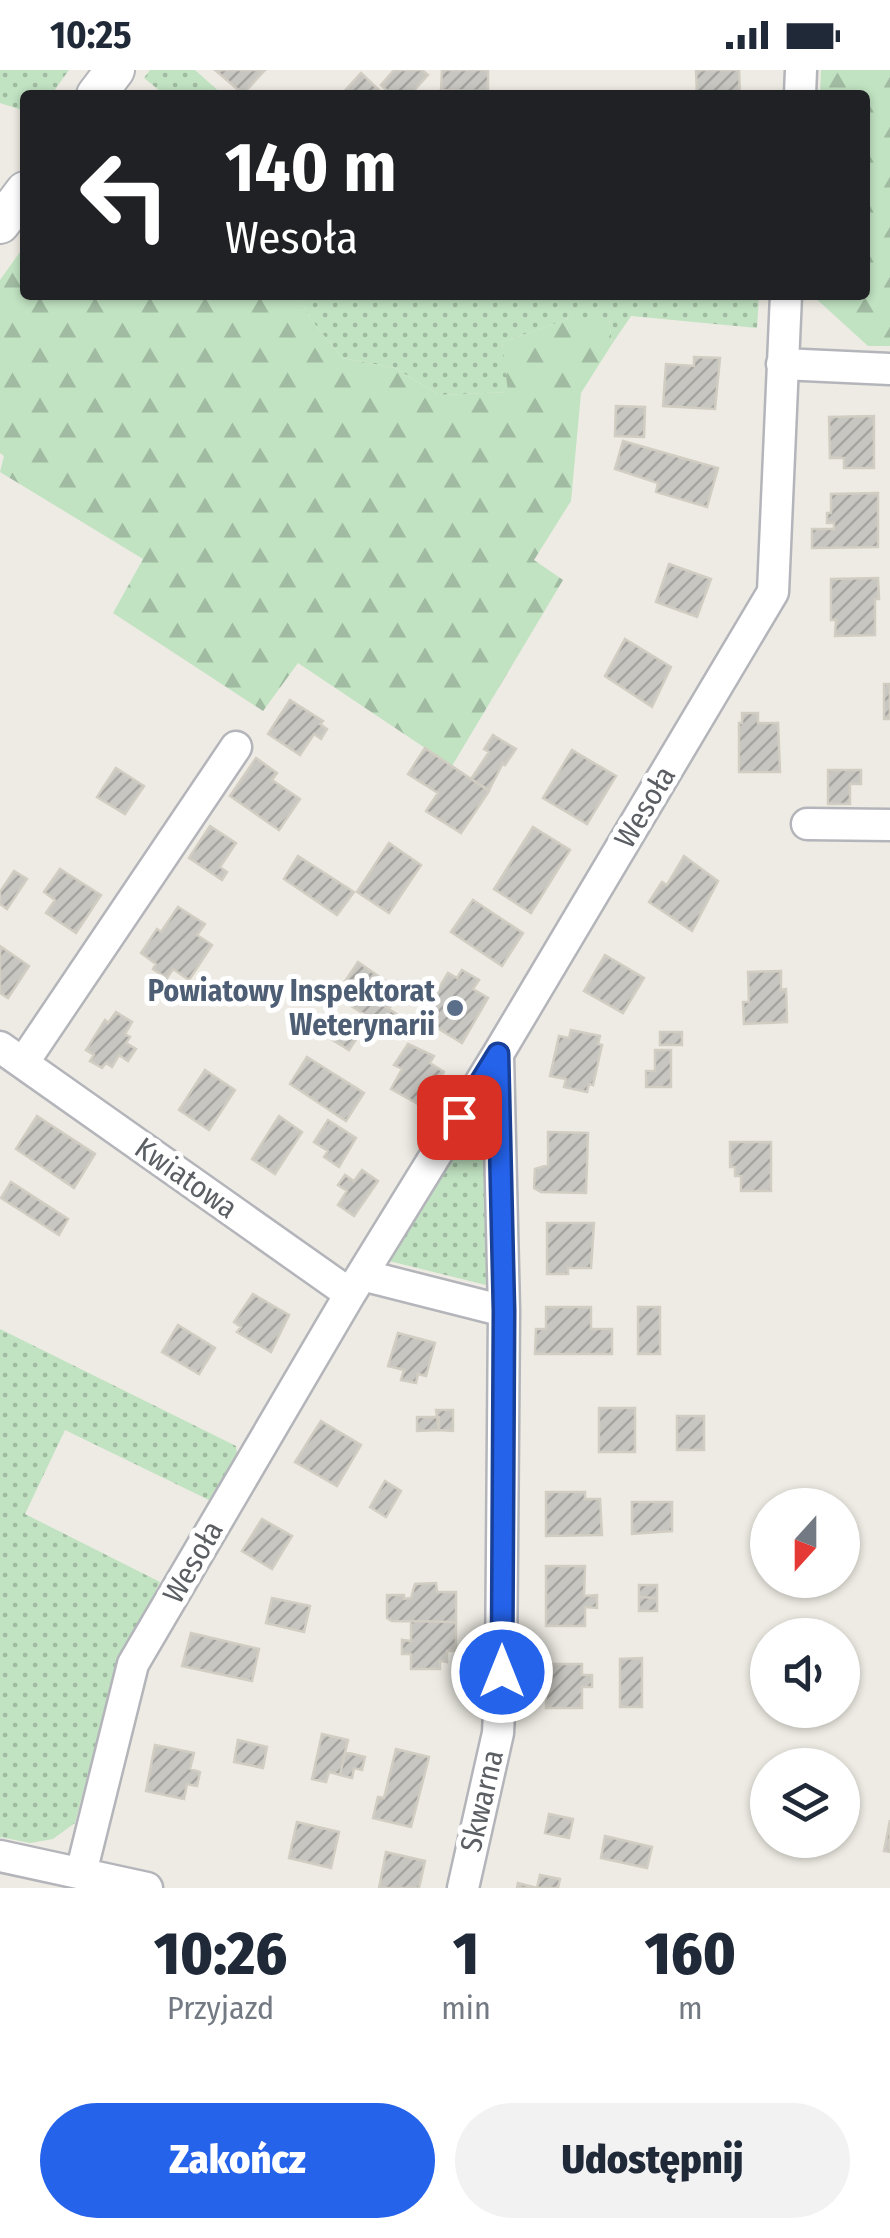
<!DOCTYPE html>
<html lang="pl">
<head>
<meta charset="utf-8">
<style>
  :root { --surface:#fff; --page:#f2f2f3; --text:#1f2937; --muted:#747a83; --accent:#2563eb }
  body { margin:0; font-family:"Fira Sans Condensed",sans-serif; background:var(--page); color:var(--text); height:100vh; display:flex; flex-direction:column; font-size:38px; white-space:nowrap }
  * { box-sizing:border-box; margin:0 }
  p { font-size:32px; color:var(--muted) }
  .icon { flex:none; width:55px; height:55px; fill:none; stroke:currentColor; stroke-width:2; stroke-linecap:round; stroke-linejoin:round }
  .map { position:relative; height:1818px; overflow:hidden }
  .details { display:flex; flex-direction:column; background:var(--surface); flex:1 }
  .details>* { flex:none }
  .banner { position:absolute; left:20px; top:20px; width:850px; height:210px; border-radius:10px; box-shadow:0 2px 8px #0004; background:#202124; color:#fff; overflow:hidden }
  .needle { width:65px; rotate:201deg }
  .buttons { position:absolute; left:750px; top:1418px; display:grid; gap:20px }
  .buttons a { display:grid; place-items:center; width:110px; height:110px; border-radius:50%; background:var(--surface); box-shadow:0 2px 8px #0004; font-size:50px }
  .pin { position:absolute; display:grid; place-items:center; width:85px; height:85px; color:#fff; margin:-42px; border-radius:20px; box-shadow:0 5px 15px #0006 }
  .me { position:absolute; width:110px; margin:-55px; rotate:0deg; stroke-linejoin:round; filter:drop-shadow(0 0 8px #0008) }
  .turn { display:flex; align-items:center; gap:35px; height:210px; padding:0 40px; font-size:45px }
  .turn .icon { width:130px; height:130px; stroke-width:2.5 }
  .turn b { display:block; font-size:70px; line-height:85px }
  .eta { display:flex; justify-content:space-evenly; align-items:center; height:170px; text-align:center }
  .eta b { font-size:60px; font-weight:800; line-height:70px }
  .button { display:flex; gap:20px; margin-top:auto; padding:20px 40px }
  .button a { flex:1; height:115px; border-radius:60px; background:var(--accent); color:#fff; font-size:40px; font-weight:800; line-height:115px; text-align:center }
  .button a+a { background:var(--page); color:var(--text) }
  .status { display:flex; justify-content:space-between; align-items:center; height:70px; padding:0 50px; background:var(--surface); direction:ltr }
  .status svg { height:28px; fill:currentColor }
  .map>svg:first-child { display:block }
  .grass { fill:url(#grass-dots) }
  .forest { fill:url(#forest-firs) }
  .building { fill:url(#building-hatch); stroke:#d1cdc2; stroke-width:2.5 }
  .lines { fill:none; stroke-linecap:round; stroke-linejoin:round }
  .minor-casing { stroke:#b4b5ba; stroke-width:35 }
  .tertiary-casing { stroke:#b4b5ba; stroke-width:42 }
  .minor { stroke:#fff; stroke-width:30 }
  .tertiary { stroke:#fff; stroke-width:38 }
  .route-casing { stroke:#184099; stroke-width:25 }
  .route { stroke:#2563eb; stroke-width:18 }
  .service-dot { fill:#5c6f8a; stroke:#fff; stroke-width:4 }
  .labels { text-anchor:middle; stroke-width:10; stroke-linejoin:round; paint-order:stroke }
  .street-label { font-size:30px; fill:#5b5f63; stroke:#fff }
  .service-label { font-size:30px; font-weight:bold; fill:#4e5e75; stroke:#fff; text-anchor:end }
</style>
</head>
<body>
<div class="status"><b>10:25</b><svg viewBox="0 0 49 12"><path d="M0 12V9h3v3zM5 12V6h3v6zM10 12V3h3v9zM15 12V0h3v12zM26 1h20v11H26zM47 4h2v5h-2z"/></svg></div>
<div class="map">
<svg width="890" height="1818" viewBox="0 0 890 1818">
  <defs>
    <pattern id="grass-dots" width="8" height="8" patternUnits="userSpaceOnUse" patternTransform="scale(2.5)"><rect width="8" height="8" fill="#c1e3c2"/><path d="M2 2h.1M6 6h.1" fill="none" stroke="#a0bba1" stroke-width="1.8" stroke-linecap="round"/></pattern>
    <pattern id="forest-firs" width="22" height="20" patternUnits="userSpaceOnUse" patternTransform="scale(2.5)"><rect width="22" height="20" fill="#c1e3c2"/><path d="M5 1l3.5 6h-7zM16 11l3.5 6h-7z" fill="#a0bba1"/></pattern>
    <pattern id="building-hatch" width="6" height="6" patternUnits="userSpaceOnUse" patternTransform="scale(2.5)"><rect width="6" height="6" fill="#c8c6c0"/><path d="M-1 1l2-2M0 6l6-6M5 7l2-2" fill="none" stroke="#a5a4a0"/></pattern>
  </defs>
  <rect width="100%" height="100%" fill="#edebe3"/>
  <path class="grass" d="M 0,0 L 69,0 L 51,25 L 25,25 L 25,41 L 0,33 Z
    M 150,0 L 195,0 L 223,25 L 165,25 L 144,8 Z
    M 298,225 L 759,225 L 757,258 L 631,246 L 612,274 L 609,248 L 571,248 L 502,272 L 509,322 L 439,325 L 395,298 L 342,288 L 310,248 Z
    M 481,1047 L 485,1050 L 486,1215 L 389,1191 L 475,1048 Z
    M 0,1259 L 236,1376 L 237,1384 L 209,1430 L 65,1360 L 25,1444 L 160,1512 L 114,1604 L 75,1753 L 53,1769 L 30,1773 L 0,1767 Z"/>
  <path class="forest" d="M 821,0 L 890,0 L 890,276 L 868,276 L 812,225 L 865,225 L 865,25 L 820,25 Z
    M 25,175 L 25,225 L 298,225 L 310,248 L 342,288 L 395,298 L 439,325 L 508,322 L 502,272 L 571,248 L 609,248 L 612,274 L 581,323 L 571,431 L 534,490 L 563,510 L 452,696 L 298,593 L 263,641 L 113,543 L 143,489 L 0,402 L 4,386 L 0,383 L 0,210 Z"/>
  <path class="building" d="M 215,0 L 265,0 L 243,24 Z
    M 394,0 L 422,0 L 428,5 L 410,25 L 391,25 L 381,15 Z
    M 442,0 L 488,0 L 488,21 L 441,20 Z
    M 696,0 L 739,0 L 740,25 L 697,25 Z
    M 361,3 L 379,20 L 374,25 L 341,25 Z
    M 694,287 L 720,288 L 715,339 L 663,336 L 666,294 L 694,296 Z
    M 616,336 L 645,337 L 644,367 L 615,366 Z
    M 874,346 L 874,398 L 844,398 L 844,388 L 830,388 L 829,347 Z
    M 623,371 L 718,398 L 707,437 L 656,422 L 658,413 L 615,399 Z
    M 878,423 L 878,477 L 812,478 L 812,459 L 834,459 L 834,453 L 827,453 L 827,443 L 831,443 L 831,424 Z
    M 669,494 L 711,509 L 697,547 L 656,532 Z
    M 878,508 L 879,529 L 875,529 L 875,565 L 835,566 L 836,550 L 831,550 L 831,509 Z
    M 625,569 L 671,597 L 652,637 L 605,606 Z
    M 884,614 L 890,614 L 890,649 L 884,649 Z
    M 290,630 L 323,651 L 320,654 L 327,659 L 321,669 L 314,664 L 300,685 L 268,664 Z
    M 742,643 L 758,643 L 758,653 L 778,653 L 780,702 L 739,702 L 739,653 L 742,653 Z
    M 493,665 L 516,679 L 505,695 L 503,693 L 489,720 L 471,709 L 489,682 L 484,679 Z
    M 425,678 L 489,721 L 461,763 L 426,741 L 438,723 L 408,704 Z
    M 572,680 L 616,706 L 587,754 L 543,728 Z
    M 256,688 L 277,703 L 272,710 L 300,729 L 279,760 L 230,726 Z
    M 116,698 L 144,716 L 125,744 L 97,727 Z
    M 828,700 L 861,700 L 861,714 L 850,714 L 850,734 L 828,734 Z
    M 210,756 L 236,773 L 220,797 L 227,802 L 222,810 L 189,788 Z
    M 533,757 L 570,780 L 531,843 L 494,819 Z
    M 389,773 L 421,795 L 389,843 L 357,822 Z
    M 298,786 L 354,822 L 337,845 L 284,809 Z
    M 684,786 L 718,811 L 692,861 L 649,832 L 662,812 L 667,815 Z
    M 60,799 L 101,825 L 76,863 L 46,843 L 55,830 L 44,822 Z
    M 14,801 L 27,809 L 7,839 L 0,834 L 0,822 Z
    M 473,830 L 523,863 L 502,896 L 451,862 Z
    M 178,837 L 205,854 L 197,865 L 212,875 L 189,910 L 173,899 L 167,908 L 153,899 L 156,894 L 141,883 L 157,859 L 161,862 Z
    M 0,876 L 29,896 L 8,928 L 0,923 Z
    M 605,885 L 644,908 L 623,943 L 584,921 Z
    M 358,892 L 400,921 L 389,939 L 346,910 Z
    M 462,900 L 479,910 L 473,919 L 488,928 L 462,973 L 421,948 L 448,903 L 457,908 Z
    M 781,901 L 781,920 L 786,919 L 787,952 L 744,954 L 743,932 L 749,932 L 748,902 Z
    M 346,910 L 401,947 L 391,961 L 335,926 Z
    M 116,942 L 132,952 L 125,964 L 130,967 L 126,973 L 136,979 L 128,991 L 119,985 L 112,997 L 106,993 L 102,998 L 90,991 L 94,985 L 86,980 L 105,950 L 108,953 Z
    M 330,943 L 361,962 L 349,980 L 318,961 Z
    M 571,960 L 600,966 L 598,974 L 602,975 L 593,1015 L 589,1014 L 587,1022 L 564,1017 L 566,1009 L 550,1006 L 559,966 L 569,968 Z
    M 660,962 L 682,962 L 682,975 L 660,975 Z
    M 408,974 L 434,986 L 430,993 L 444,1002 L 435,1018 L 440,1021 L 429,1040 L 391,1019 L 402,999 L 394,995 Z
    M 655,980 L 671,980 L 671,1017 L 646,1017 L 646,1001 L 655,1001 Z
    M 307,987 L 364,1023 L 346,1051 L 290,1014 Z
    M 205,1000 L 235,1020 L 209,1060 L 179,1040 Z
    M 37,1046 L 95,1084 L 74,1118 L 16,1079 Z
    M 279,1046 L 302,1062 L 275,1104 L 252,1089 Z
    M 328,1050 L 356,1068 L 339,1097 L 324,1087 L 328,1081 L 314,1072 Z
    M 548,1062 L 588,1063 L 586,1123 L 541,1122 L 534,1118 L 535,1099 L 548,1095 Z
    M 730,1072 L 771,1072 L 771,1121 L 741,1121 L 741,1106 L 735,1106 L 735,1097 L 730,1097 Z
    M 362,1100 L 378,1111 L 354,1146 L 338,1135 L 347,1121 L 338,1115 L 345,1105 L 354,1111 Z
    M 11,1112 L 68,1149 L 59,1165 L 1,1128 Z
    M 547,1153 L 594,1153 L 591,1198 L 568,1198 L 568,1204 L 547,1204 Z
    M 253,1224 L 289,1245 L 271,1282 L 237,1262 L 241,1257 L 234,1252 Z
    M 546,1237 L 591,1237 L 591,1259 L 612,1259 L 612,1284 L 535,1284 L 536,1259 L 546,1259 Z
    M 638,1237 L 660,1237 L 660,1284 L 638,1284 Z
    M 178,1255 L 215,1278 L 199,1304 L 162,1282 Z
    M 398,1263 L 435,1273 L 426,1306 L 418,1304 L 416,1313 L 401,1310 L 404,1300 L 388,1296 Z
    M 599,1338 L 635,1338 L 635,1382 L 599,1382 Z
    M 436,1340 L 453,1340 L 453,1361 L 439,1360 Z
    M 677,1346 L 704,1346 L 704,1380 L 677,1380 Z
    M 417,1347 L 439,1347 L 439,1360 L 417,1361 Z
    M 321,1351 L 361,1375 L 337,1416 L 295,1392 Z
    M 385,1411 L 401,1421 L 386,1447 L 370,1437 Z
    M 546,1422 L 585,1422 L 585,1429 L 600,1429 L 602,1465 L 546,1466 Z
    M 632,1432 L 672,1432 L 672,1461 L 632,1464 Z
    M 262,1449 L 292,1466 L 272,1499 L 242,1481 Z
    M 546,1496 L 585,1496 L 584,1526 L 597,1525 L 597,1538 L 585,1537 L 585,1556 L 546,1556 Z
    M 436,1513 L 437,1522 L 456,1522 L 456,1552 L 392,1551 L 387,1548 L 387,1525 L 404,1525 L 404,1529 L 411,1528 L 415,1514 Z
    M 639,1515 L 657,1515 L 657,1528 L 639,1527 Z
    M 639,1527 L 657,1528 L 657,1541 L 639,1541 Z
    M 272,1528 L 310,1536 L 304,1562 L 266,1553 Z
    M 411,1551 L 456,1552 L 456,1581 L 447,1581 L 447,1592 L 440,1591 L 440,1599 L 411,1599 L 411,1584 L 402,1584 L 402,1570 L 411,1571 Z
    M 191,1563 L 259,1579 L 252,1611 L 182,1596 Z
    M 642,1588 L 642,1637 L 620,1637 L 620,1589 Z
    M 546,1594 L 582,1594 L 582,1605 L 592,1605 L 592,1617 L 582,1617 L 582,1638 L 546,1638 Z
    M 322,1664 L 348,1670 L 340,1705 L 329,1702 L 326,1712 L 312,1709 Z
    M 238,1670 L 267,1677 L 263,1698 L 234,1692 Z
    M 155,1675 L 194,1683 L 190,1699 L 200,1702 L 197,1716 L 187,1714 L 184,1729 L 146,1721 Z
    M 396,1679 L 429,1687 L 411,1757 L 373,1748 L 378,1727 L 384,1728 Z
    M 345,1682 L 365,1687 L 362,1700 L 354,1698 L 352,1708 L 340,1705 Z
    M 549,1744 L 573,1749 L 569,1768 L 545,1763 Z
    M 890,1750 L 890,1782 L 884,1781 Z
    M 297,1752 L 339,1762 L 331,1798 L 289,1788 Z
    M 605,1766 L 652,1777 L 647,1798 L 601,1788 Z
    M 386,1782 L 425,1791 L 419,1818 L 379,1818 Z
    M 540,1805 L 560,1809 L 558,1818 L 517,1818 L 518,1813 L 537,1818 Z"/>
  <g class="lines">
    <defs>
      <path id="minor" d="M 800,25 L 801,0
        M 782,294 L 890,299
        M 807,754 L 890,755
        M 0,977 L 350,1224
        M 23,993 L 236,677
        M 362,1205 L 504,1241
        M 0,1786 L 147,1818
        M 81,1803 L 133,1594 L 350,1224 L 498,984 L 773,522 L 786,225
        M 463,1818 L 498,1663 L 501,1602 L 504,1241 L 498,985"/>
      <path id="tertiary" d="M 96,25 L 115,0
        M 0,154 L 25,121"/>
    </defs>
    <use href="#minor" class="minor-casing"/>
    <use href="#tertiary" class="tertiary-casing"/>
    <use href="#minor" class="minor"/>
    <use href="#tertiary" class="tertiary"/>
  </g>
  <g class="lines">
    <defs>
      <path id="route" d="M 459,1047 L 498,984 L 504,1241 L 502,1602"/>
    </defs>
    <use href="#route" class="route-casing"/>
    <use href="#route" class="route"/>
  </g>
  <circle class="service-dot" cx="455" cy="938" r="10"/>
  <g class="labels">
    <g class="street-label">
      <text transform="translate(645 737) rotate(-59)" y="10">Wesoła</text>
      <text transform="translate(186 1108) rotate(35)" y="10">Kwiatowa</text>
      <text transform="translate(193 1492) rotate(-60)" y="10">Wesoła</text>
      <text transform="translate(482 1731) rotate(-77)" y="10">Skwarna</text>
    </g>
    <g class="service-label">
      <text x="435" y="931">Powiatowy Inspektorat<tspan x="435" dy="34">Weterynarii</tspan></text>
    </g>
  </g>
</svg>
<div class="buttons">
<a><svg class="needle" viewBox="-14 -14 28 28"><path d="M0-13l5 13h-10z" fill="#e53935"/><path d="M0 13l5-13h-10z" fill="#747a83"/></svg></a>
<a><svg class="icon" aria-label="sound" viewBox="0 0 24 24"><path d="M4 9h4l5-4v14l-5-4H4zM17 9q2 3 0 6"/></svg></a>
<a><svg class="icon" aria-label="layers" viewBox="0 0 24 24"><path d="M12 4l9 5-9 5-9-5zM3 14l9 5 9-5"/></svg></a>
</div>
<div class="pin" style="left:459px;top:1047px;background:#d93025"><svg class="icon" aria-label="arrive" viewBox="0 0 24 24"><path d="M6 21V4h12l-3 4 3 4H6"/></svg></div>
<svg class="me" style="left:502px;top:1602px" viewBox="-20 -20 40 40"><circle r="17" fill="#2563eb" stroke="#fff" stroke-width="3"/><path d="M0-11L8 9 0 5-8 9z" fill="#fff"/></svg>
<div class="banner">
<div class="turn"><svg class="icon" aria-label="left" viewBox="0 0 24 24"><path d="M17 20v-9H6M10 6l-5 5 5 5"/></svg><div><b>140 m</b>Wesoła</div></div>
</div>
</div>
<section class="details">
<div class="eta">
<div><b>10:26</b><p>Przyjazd</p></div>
<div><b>1</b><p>min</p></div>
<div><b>160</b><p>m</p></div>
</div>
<div class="button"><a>Zakończ</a><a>Udostępnij</a></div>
</section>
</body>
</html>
